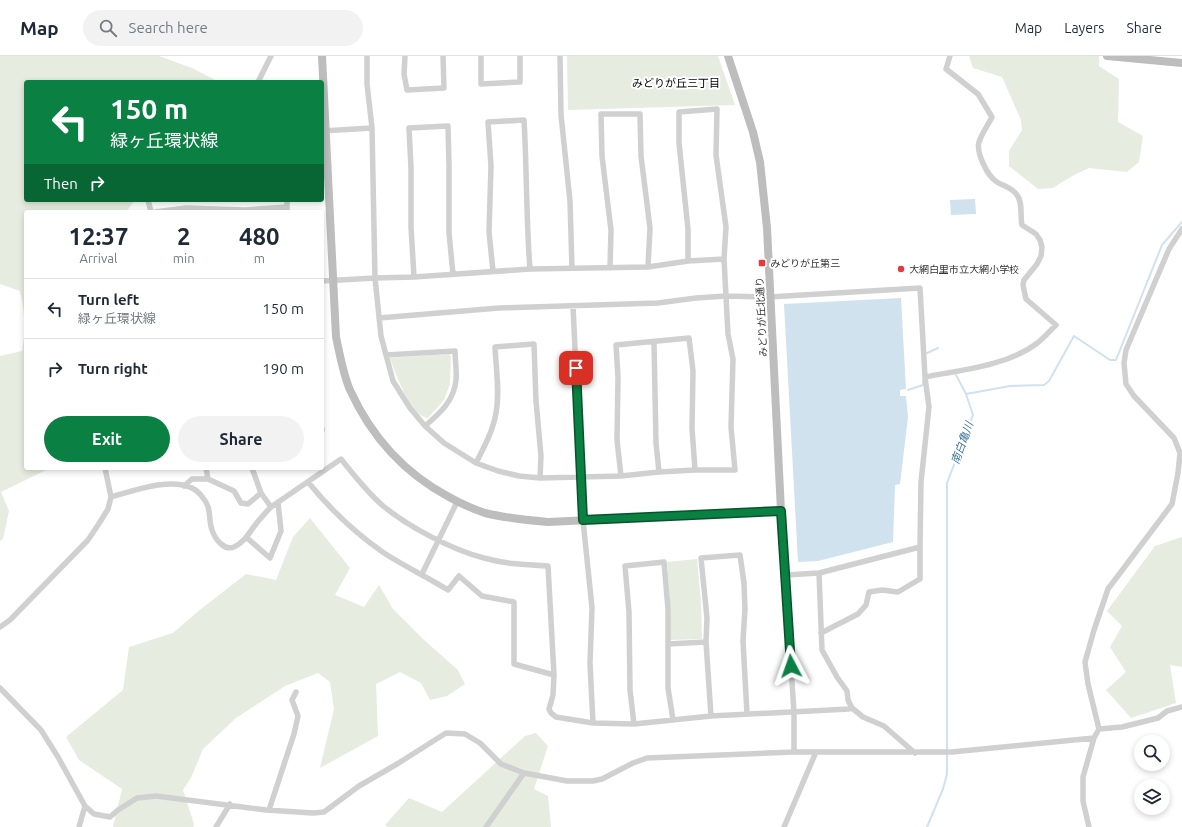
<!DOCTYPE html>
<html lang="en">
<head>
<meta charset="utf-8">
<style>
  :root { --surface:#fff; --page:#f2f2f3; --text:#1f2937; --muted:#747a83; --line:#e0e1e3; --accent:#0b8043 }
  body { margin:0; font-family:Ubuntu,"Noto Sans JP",sans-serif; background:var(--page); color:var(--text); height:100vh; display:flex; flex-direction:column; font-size:15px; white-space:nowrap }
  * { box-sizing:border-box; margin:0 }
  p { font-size:13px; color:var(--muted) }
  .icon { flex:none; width:22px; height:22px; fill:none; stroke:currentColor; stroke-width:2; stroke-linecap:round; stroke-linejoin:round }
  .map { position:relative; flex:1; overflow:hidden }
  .sheet { position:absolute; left:24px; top:154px; width:300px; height:260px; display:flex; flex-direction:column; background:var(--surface); border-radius:4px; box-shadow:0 2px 6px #0003 }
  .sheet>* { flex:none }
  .banner { position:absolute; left:24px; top:24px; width:300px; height:122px; border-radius:4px; box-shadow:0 2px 6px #0003; background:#0b8043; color:#fff; overflow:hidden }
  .fabs { position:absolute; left:1134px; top:679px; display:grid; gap:8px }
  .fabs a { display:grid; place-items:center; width:36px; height:36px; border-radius:50%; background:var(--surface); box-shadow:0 2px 6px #0003; font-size:20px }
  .pin { position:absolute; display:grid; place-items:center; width:34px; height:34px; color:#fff; margin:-17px; border-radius:8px; box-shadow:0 2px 6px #0006 }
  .me { position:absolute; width:44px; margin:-22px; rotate:356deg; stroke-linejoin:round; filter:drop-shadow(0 0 3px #0008) }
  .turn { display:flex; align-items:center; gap:14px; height:84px; padding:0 20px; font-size:18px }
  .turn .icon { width:52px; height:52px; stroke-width:2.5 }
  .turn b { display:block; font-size:28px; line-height:34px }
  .then { display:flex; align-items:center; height:38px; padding:0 20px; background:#0003; gap:8px; font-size:15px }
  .eta { display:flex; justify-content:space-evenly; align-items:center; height:68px; text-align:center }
  .eta b { font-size:24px; font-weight:700; line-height:28px }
  .primary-button { display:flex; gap:8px; margin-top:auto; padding:8px 20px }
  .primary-button a { flex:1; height:46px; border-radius:24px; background:var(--accent); color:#fff; font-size:16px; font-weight:700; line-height:46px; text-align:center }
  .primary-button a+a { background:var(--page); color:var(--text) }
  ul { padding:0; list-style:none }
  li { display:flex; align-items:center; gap:12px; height:60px; padding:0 20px; border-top:1px solid var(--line) }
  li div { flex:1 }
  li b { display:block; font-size:15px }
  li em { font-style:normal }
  header { display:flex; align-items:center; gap:24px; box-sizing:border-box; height:56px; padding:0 20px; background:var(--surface); border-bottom:1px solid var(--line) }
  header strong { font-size:19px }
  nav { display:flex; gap:22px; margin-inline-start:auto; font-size:14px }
  .search { width:280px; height:36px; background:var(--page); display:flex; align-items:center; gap:10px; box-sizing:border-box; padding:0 14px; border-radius:22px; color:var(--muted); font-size:15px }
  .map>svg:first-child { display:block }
  .green { fill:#e6ecdf }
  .water { fill:#cfe2ee }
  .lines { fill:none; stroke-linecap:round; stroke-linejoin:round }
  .stream { stroke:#cfe2ee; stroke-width:2 }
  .street { stroke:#d0d0d0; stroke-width:5.5 }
  .secondary { stroke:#bdbdbd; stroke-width:8 }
  .route-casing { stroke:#07532c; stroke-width:10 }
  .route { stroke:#0b8043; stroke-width:7 }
  .poi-dot { fill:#e63946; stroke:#fff; stroke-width:1.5 }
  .labels { text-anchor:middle; stroke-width:4; stroke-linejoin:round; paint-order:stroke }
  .poi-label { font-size:10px; fill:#333; stroke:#fff; text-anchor:start }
  .street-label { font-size:10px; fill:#333; stroke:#fff }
  .neighbourhood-label { font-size:11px; fill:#000; stroke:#fff }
  .water-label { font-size:11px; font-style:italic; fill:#3f7597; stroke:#fff }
</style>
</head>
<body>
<header>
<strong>Map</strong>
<div class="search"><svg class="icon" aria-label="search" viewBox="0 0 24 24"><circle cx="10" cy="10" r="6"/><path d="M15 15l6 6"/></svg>Search here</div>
<nav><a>Map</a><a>Layers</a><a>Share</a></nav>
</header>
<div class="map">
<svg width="1182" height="771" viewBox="0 0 1182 771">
  <rect width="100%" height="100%" fill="#fff"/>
  <path class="green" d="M 0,0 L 159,0 L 192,12 L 219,26 L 26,26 L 26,144 L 135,144 L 126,156 L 26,156 L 26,412 L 50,412 L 1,436 L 9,455 L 3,483 L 0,485 L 0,300 L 22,295 C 26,274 25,256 20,235 L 0,228 Z
    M 567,0 L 718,0 L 735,49 L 568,54 Z
    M 969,0 L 1099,0 L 1099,10 L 1119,23 L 1118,66 L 1143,80 L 1139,106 L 1127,116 L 1089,112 L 1072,120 L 1053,132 L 1038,133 L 1009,110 L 1009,95 L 1022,74 L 1021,64 L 1002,21 L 973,12 Z
    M 449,298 L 451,301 L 450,328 L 444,344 L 428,362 C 411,361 395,317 390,302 Z
    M 310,462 L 350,512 L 335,539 L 364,551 L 379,529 L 393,553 L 423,583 L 458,614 L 465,628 L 447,640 L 430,644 L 421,627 L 400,616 L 376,628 L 378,680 L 320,712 L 334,653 L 330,626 L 318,617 L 285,630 L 236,662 L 203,693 L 191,722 L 183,734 L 194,768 L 193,771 L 113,771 L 122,733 L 79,704 L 66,681 L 123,634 L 129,591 L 173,577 L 196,557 L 246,518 L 276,524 L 293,481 Z
    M 1182,481 L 1182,611 L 1170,609 L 1176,647 L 1131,662 L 1106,634 L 1126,616 L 1110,591 L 1122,570 L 1107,555 L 1155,490 Z
    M 697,503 L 701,546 L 702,583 L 670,584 L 670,545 L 667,506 Z
    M 536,677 L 548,690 L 534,733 L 548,740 L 551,771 L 388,771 L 385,769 L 409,742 L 442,756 L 525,680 Z"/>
  <path class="water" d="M 975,143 L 976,158 L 951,159 L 950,144 Z
    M 901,242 L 906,333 L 900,334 L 900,340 L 906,340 L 908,361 L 900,428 L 895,429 L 893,486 L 818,505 L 798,506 L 784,248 Z"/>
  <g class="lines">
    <path class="stream" d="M 925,298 L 938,292
      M 908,334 L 923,329 L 923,324
      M 966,338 L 1010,330 L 1044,329 L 1049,325 L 1074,280 L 1110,304 L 1116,304 L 1162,189 L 1182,166
      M 927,771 L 943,733 L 947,718 L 947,427 L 973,359 L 966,338 L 956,319"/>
    <path class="street" d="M 367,0 L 367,28 L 372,72 L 375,222 L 381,280 L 393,325 L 410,352 L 425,370 L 444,387 L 476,407 L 498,415 L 519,420 L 540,422 L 621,420 L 659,416 L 695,414 L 735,414 L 731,371 L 733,303 L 728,278 L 724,203 L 726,171 L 716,99 L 717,53 L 679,56 L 679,87 L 688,173 L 688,205
      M 405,0 L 404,18 L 407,34 L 444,32 L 443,0
      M 481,0 L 481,28 L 520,26 L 520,0
      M 560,0 L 561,59 L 570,145 L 572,212
      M 258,26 L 271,0
      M 322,75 L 372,72
      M 148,144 L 151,156
      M 155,156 L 186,152 L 245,154 L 287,151
      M 287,156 L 287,144
      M 610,212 L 611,174 L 602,100 L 601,58 L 640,58 L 641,100 L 650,172 L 648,211
      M 493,215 L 489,176 L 491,110 L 488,66 L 524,64 C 527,114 526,163 530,213
      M 414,221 L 411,171 L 411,112 L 409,72 L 448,70 L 449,110 L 449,177 L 453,218
      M 322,225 L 375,222 L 414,221 L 530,213 L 648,211 L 688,205 L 724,203
      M 573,250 L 583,464 L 592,552 L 590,607 L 593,667
      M 379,262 L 499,252 L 658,247 L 696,242 L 726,240 L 769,241 L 920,232 L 925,321 L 929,351 L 921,426 L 920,491 L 819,517 L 786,519
      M 654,286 L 656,387 L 659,416
      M 386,299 L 455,295 C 455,304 457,315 456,324 C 454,345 440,357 425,370
      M 925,321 C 961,314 1006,310 1036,288 C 1043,283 1050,275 1056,269 L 1026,243 L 1023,229 L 1024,224 L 1037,208 L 1041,200 L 1042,191 L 1040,184 L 1036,178 L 1022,169 C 1020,160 1023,147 1017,139 C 1013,132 1003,130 997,126 C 987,120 976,96 979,86 C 982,77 988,69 992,61 L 978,38 L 946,13 L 950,0
      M 322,373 L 322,374
      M 476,407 C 484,391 493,375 496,357 C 500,336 496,313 495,291 L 534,288 L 536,345 L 541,400 L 540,422
      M 206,412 L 208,423 L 234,435 L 241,447 L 248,448 L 261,437
      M 252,412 L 261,437 L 271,451 L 341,403 C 354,419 366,435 382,449 C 407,470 452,494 484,502 C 505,508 527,509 548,510 L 554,619 L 553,639 L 549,653 L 551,657 L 556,661 L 593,667 L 634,668 L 711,660 L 849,653 L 852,652
      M 621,420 L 617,384 L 618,321 L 616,289 L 689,282 L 693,315 L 692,372 L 695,414
      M 308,426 C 330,453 355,477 384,497 C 404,510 427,521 448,534 L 459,520 L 482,540 L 514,546 L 514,608 L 554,619
      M 184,430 L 192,423 L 208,423
      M 111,441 C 133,435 170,421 192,432 C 196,434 201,439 203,442 C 212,452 208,463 212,474 C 215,483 224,495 234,491 C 246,486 252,471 261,462 C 264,458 268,454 271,451
      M 781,455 L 794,657 L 794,696
      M 246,481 L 270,502 L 281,475 L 278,446
      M 819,517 L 822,594 L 837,621 L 847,635 L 848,644 L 852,652 L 863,661 L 884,670 L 915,697
      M 422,518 L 457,446
      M 0,571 L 10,564 L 88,484 L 100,466 L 108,453 L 111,441 L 105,412
      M 821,577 L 858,558 L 866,549 L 869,536 L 882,534 L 898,536 L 920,523 L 920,491
      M 668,588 L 706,586
      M 0,632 L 41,674 L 58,701 L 85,750 L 94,758 L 110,761 L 118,754 L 137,742 L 156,740 L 266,754 L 313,757 L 324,756 L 359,730 L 397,708 L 446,677 L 465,678 L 480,687 L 501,708 L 524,717 L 567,725 L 593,725 L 602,723 L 633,707 L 647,702 L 794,696 L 952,696 L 1094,682
      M 711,660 L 706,586 L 707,562 L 701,502 L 740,499 L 744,527 L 745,553 L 743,585 L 747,658
      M 634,668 L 630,634 L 629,556 L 625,510 L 664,506 L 668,553 L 668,632 L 673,664
      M 1099,673 L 1122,671 L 1158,662 L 1167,655 L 1182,651
      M 269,754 L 294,678 L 298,660 L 292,644 L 296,636
      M 79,771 L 85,750
      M 216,771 L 230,748
      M 486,771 L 524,717
      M 784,771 L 816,696
      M 1089,771 L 1083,745 L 1083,721 L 1094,682 L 1099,673 L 1088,628 L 1085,606 L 1094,574 L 1108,533 L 1172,448 L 1178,417 L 1180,397 L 1174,382 L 1134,340 L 1126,328 L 1124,307 L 1126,294 L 1169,193 L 1182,173"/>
    <path class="secondary" d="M 322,0 L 336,281 C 340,299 343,318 350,334 C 371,380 404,417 449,441 C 460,447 473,453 485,457 C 505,462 526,464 548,466 L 781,455 L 767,172 L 760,106 L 753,76 L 728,0
      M 1107,0 L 1182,7"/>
  </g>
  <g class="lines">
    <defs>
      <path id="route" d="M 576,312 L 583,464 L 781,455 L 791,610"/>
    </defs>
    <use href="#route" class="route-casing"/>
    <use href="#route" class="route"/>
  </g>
  <g class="poi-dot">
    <rect x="758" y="203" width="8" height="8" rx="2"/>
    <circle cx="901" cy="213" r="4"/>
  </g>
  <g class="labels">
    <g class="poi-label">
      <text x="770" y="211">みどりが丘第三</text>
      <text x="909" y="217">大網白里市立大網小学校</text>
    </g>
    <g class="street-label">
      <text transform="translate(761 261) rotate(-93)" y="4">みどりが丘北通り</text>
    </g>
    <g class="neighbourhood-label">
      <text x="676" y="31">みどりが丘三丁目</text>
    </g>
    <g class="water-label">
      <text transform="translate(962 387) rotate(-70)" y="4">南白亀川</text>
    </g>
  </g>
</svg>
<div class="fabs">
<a><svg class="icon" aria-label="search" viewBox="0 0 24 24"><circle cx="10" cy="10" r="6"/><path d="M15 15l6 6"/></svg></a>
<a><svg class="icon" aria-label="layers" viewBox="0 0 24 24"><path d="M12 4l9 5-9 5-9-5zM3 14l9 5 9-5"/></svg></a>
</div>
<div class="pin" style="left:576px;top:312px;background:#d93025"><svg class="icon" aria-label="arrive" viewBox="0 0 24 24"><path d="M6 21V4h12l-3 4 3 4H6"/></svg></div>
<svg class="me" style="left:791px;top:610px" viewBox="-20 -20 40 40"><path d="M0-17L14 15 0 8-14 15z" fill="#0b8043" stroke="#fff" stroke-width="4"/></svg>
<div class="banner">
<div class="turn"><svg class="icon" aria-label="left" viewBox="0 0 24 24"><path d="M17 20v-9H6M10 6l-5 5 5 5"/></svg><div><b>150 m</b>緑ヶ丘環状線</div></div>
<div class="then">Then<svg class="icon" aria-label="right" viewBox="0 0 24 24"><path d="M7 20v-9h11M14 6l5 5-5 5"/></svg></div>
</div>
<section class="sheet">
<div class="eta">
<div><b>12:37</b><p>Arrival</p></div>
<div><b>2</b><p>min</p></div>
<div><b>480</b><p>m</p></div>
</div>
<ul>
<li><svg class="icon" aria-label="left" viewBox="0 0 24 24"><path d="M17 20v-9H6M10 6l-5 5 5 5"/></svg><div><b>Turn left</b><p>緑ヶ丘環状線</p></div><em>150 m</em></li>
<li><svg class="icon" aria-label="right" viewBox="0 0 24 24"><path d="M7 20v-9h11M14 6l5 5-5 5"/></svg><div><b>Turn right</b></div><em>190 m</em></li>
</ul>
<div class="primary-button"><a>Exit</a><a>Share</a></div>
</section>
</div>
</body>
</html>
